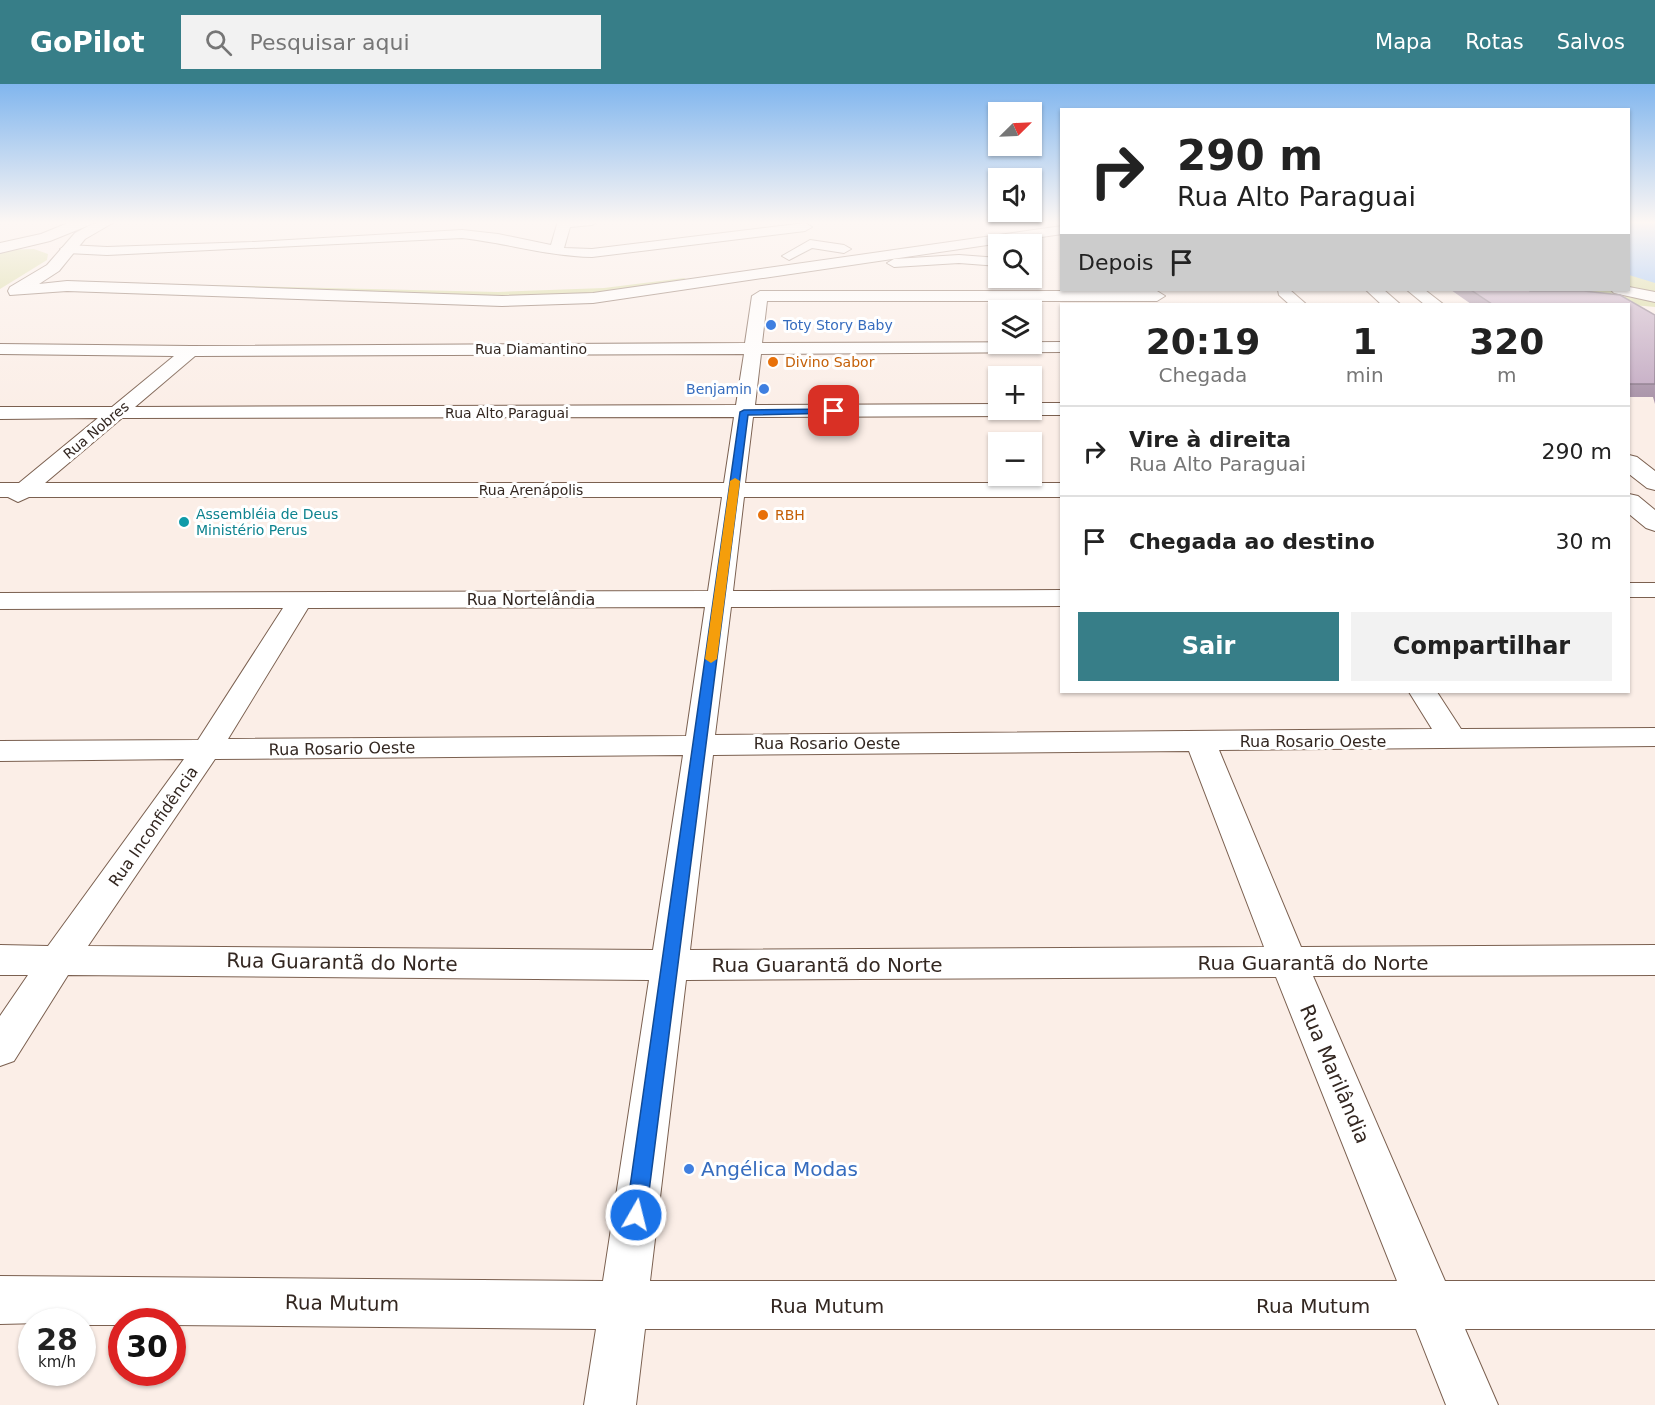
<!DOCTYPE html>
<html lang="pt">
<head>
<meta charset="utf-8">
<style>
  :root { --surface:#fff; --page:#f2f2f2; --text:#222; --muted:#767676; --line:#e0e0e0; --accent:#377e88 }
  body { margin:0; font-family:"DejaVu Sans",sans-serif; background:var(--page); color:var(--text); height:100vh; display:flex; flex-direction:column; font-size:22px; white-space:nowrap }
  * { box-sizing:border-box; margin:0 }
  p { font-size:20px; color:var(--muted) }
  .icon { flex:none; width:33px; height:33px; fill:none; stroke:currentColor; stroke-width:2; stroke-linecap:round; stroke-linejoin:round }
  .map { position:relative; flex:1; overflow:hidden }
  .panel { position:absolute; left:1060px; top:219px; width:570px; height:390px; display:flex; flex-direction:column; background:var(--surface); border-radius:0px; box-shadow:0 2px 4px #0004 }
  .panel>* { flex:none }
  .top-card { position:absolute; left:1060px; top:24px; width:570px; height:183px; border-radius:0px; box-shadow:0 2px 4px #0004; background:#fff; color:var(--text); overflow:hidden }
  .needle { width:39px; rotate:66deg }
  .tools { position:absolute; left:988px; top:18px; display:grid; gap:12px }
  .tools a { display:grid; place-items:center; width:54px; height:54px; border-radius:0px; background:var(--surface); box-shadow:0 2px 4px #0004; font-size:30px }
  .speed { position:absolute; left:18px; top:1224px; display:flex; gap:12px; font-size:30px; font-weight:700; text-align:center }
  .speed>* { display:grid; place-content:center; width:78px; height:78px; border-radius:50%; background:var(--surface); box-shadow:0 2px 4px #0004; line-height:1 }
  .speed small { font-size:15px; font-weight:400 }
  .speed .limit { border:9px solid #d22; background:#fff; color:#111 }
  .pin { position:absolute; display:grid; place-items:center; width:51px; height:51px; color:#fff; margin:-26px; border-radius:12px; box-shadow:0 3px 9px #0006 }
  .me { position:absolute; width:66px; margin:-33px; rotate:8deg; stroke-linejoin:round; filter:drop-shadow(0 0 4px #0008) }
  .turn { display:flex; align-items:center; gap:21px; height:126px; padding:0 18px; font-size:27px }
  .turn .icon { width:78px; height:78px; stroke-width:2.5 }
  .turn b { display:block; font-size:42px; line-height:51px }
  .then { display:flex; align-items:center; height:57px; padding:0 18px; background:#0003; gap:12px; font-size:22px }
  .eta { display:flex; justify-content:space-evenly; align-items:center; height:102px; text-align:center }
  .eta b { font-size:36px; font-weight:700; line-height:42px }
  .cta { display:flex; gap:12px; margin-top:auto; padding:12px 18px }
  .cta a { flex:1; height:69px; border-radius:0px; background:var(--accent); color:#fff; font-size:24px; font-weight:700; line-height:69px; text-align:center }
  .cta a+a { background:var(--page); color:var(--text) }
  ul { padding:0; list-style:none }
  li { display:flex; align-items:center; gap:18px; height:90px; padding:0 18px; border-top:2px solid var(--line) }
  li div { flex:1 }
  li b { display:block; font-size:22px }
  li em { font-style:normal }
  header { display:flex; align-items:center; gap:36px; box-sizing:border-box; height:84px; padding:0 30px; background:var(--accent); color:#fff }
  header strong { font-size:28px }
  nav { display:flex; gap:33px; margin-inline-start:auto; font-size:21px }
  .search { width:420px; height:54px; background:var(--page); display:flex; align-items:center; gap:15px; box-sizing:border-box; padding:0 21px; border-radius:0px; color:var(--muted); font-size:22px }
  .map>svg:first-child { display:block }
  .green { fill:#d4d897 }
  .water { fill:#88baf8 }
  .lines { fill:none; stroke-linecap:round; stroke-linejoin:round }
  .minor-casing { stroke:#7b6050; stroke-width:2 }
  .major-casing { stroke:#7b6050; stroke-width:2 }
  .minor { fill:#fff; fill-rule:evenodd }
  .major { fill:#fff; fill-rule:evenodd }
  .wall { fill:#a791a7 }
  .building { fill:#c2a9c2; stroke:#887688; stroke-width:1.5 }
  .route { fill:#1a73e8; stroke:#114b97; stroke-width:1.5 }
  .slow { fill:#f59e0b }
  .shop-dot { fill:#3f7fe0; stroke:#fff; stroke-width:2 }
  .food-dot { fill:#e8710a; stroke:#fff; stroke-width:2 }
  .culture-dot { fill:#0f9aa8; stroke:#fff; stroke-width:2 }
  .labels { text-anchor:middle; stroke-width:6; stroke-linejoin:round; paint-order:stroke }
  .far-shop-label { font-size:14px; fill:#366cbe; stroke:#fff; text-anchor:start }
  .far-street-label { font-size:14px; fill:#332721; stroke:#fff }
  .far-food-label { font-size:14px; fill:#c56008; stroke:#fff; text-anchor:start }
  .far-culture-label { font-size:14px; fill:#0d838f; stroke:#fff; text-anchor:start }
  .street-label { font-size:16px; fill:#332721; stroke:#fff }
  .near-street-label { font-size:20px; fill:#332721; stroke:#fff }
  .near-shop-label { font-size:20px; fill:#366cbe; stroke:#fff; text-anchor:start }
</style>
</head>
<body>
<header>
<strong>GoPilot</strong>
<div class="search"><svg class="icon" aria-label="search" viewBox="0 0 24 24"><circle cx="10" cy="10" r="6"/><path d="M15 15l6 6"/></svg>Pesquisar aqui</div>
<nav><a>Mapa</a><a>Rotas</a><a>Salvos</a></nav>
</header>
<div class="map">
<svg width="1655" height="1321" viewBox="0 0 1655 1321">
  <rect width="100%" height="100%" fill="#fbeee7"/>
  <path class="green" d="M 1629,137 L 1655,137 L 1655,223 L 1470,206 L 1629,206 Z
    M 34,165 L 48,170 L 47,176 L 0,205 L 0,166 Z
    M 684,194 L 690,197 L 593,209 L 508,213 L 78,198 L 498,208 L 604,204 Z"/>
  <path class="water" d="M 1629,137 L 1655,137 L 1655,199 L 1629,191 Z"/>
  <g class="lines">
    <defs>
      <path id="minor" d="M 558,137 L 598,137 L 592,141 L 570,143 L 564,164 L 592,165 L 805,139 L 812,143 L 805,147 L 592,173 C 548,172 506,159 462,154 L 107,171 L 67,169 L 60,165 L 67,161 L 107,163 L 252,158 L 462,146 L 498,150 L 551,161 Z
        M 810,156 L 844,161 L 851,165 L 844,169 L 812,164 L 789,176 L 782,172 Z
        M 959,171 L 999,174 L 999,182 L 959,179 L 894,183 L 887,179 L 894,175 Z
        M 1629,203 L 1655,208 L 1655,218 L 1614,209 L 1611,206 L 1629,206 Z
        M 1278,206 L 1290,206 L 1306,220 L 1289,220 L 1279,211 Z
        M 760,207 L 1157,207 L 1165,212 L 1157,217 L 767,217 L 762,259 L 1062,258 L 1062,268 L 761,270 L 755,321 L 999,320 L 999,326 L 1032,326 L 1032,319 L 1062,319 L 1062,331 L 1032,331 L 1023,326 L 1014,332 L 753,333 L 745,399 L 1062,399 L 1062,413 L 744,413 L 733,507 L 1062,506 L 1062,522 L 731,523 L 715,651 L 1432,645 L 1409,608 L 1437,608 L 1461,645 L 1655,644 L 1655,662 L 1219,666 L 1301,863 L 1655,861 L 1655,891 L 1313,892 L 1445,1197 L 1655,1197 L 1655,1245 L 1465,1245 L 1498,1321 L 1446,1321 L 1416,1245 L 645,1245 L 636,1321 L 584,1321 L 596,1245 L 172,1241 L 172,1238 L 122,1238 L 122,1241 L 82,1241 L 82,1238 L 0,1240 L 0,1192 L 603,1197 L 649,896 L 68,891 L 14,977 L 0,982 L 0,932 L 28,891 L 0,891 L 0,861 L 48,862 L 184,675 L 0,677 L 0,657 L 198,656 L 283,524 L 0,525 L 0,509 L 708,507 L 722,413 L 29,413 L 18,418 L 8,413 L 0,413 L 0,399 L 19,399 L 98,334 L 0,335 L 0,323 L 112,323 L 174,272 L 0,270 L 0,260 L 191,262 L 745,259 L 752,212 ZM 744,270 L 736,321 L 135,323 L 195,272 ZM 734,333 L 724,399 L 45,399 L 122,334 ZM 705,523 L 686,652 L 228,655 L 308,524 ZM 1189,667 L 1264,863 L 690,866 L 713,671 ZM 683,671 L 653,866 L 88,862 L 215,675 ZM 1276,893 L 1397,1197 L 650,1197 L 686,896 Z
        M 1629,499 L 1655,499 L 1655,513 L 1629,513 Z"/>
      <path id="major" d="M 73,137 L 94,137 L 92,140 L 116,137 L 85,155 L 59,187 L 39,200 L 67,197 L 502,212 L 593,209 L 1062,142 L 1062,150 L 593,219 L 502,222 L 67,207 L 10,211 L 8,207 L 10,203 L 47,181 L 75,149 L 92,140 L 50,157 L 0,169 L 0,159 L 41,150 Z
        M 1366,206 L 1384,206 L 1400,220 L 1381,220 Z
        M 1407,206 L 1425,206 L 1443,220 L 1424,220 Z
        M 1629,371 L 1637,373 L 1655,387 L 1655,406 L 1647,404 L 1629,390 Z
        M 1629,410 L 1638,412 L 1655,426 L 1655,447 L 1646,444 L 1629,430 Z"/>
    </defs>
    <use href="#minor" class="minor-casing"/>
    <use href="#major" class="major-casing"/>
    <use href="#minor" class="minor"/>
    <use href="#major" class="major"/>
  </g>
  <path class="wall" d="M 1451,206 L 1529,206 L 1530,207 L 1584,207 L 1620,211 L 1655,231 L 1655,320 L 1653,313 L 1629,313 L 1629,220 L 1471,220 Z"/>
  <path class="building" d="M 1471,206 L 1529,206 L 1530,207 L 1584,207 L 1620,211 L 1655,231 L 1655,300 L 1629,300 L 1629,220 L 1492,220 Z"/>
  <linearGradient id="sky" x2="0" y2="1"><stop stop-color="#81b6ee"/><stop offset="0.43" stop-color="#fdf7f4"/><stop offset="1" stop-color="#fdf7f4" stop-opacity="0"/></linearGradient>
  <rect width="1655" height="322" fill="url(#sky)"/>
  <path class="route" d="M 834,325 L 837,326 L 837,329 L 748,331 L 646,1131 L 643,1138 L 636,1141 L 629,1138 L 626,1131 L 740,328 L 744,326 Z"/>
  <path class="slow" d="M 735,394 L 740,397 L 717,575 L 711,579 L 705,575 L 730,397 Z"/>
  <g class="shop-dot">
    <circle cx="771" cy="241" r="6"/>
    <circle cx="764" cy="305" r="6"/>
    <circle cx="689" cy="1085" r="6"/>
  </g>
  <g class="food-dot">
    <circle cx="773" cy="278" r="6"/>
    <circle cx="763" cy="431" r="6"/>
  </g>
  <circle class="culture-dot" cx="184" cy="438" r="6"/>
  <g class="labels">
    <g class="far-shop-label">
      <text x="783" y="246">Toty Story Baby</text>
      <text x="752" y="310" text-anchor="end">Benjamin</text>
    </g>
    <g class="far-street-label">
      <text x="531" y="270">Rua Diamantino</text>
      <text x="507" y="334">Rua Alto Paraguai</text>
      <text transform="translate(96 346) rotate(-40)" y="5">Rua Nobres</text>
      <text x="531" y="411">Rua Arenápolis</text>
    </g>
    <g class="far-food-label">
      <text x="785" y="283">Divino Sabor</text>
      <text x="775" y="436">RBH</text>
    </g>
    <g class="far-culture-label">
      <text x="196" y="435">Assembléia de Deus<tspan x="196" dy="16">Ministério Perus</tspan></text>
    </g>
    <g class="street-label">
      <text x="531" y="521">Rua Nortelândia</text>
      <text x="1313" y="663">Rua Rosario Oeste</text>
      <text x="827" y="665">Rua Rosario Oeste</text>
      <text transform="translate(342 664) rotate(-1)" y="6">Rua Rosario Oeste</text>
      <text transform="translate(153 742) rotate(-55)" y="6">Rua Inconfidência</text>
    </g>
    <g class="near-street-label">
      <text transform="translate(342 878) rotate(1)" y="7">Rua Guarantã do Norte</text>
      <text x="1313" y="886">Rua Guarantã do Norte</text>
      <text x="827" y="888">Rua Guarantã do Norte</text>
      <text transform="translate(1335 990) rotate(67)" y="7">Rua Marilândia</text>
      <text transform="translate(342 1219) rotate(1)" y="7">Rua Mutum</text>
      <text x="827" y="1229">Rua Mutum</text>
      <text x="1313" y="1229">Rua Mutum</text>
    </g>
    <g class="near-shop-label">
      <text x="701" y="1092">Angélica Modas</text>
    </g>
  </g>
</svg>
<div class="tools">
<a><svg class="needle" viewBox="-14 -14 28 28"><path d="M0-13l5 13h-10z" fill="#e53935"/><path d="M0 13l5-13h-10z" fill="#767676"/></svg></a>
<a><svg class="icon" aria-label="sound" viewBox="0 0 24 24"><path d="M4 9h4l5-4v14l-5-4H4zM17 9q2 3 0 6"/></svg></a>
<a><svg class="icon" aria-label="search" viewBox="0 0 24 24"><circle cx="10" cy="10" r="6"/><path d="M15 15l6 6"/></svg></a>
<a><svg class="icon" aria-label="layers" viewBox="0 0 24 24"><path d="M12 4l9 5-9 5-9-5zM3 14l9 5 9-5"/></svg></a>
<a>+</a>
<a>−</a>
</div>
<div class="speed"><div>28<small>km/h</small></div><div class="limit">30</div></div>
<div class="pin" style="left:834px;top:327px;background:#d93025"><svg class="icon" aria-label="arrive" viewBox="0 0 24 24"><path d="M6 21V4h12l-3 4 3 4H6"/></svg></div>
<svg class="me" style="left:636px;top:1131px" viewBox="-20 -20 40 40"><circle r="17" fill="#1a73e8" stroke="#fff" stroke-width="3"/><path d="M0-11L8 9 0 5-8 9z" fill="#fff"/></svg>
<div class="top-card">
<div class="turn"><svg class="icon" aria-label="right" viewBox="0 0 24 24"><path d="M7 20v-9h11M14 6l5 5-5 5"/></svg><div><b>290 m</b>Rua Alto Paraguai</div></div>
<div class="then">Depois<svg class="icon" aria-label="arrive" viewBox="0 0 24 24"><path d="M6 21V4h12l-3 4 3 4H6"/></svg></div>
</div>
<section class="panel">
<div class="eta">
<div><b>20:19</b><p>Chegada</p></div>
<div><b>1</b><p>min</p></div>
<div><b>320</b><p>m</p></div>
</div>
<ul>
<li><svg class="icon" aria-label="right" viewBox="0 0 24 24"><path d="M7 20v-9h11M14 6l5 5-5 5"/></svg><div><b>Vire à direita</b><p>Rua Alto Paraguai</p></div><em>290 m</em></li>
<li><svg class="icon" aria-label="arrive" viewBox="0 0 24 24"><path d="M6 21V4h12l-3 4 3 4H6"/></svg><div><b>Chegada ao destino</b></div><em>30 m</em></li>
</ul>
<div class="cta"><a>Sair</a><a>Compartilhar</a></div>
</section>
</div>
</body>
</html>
